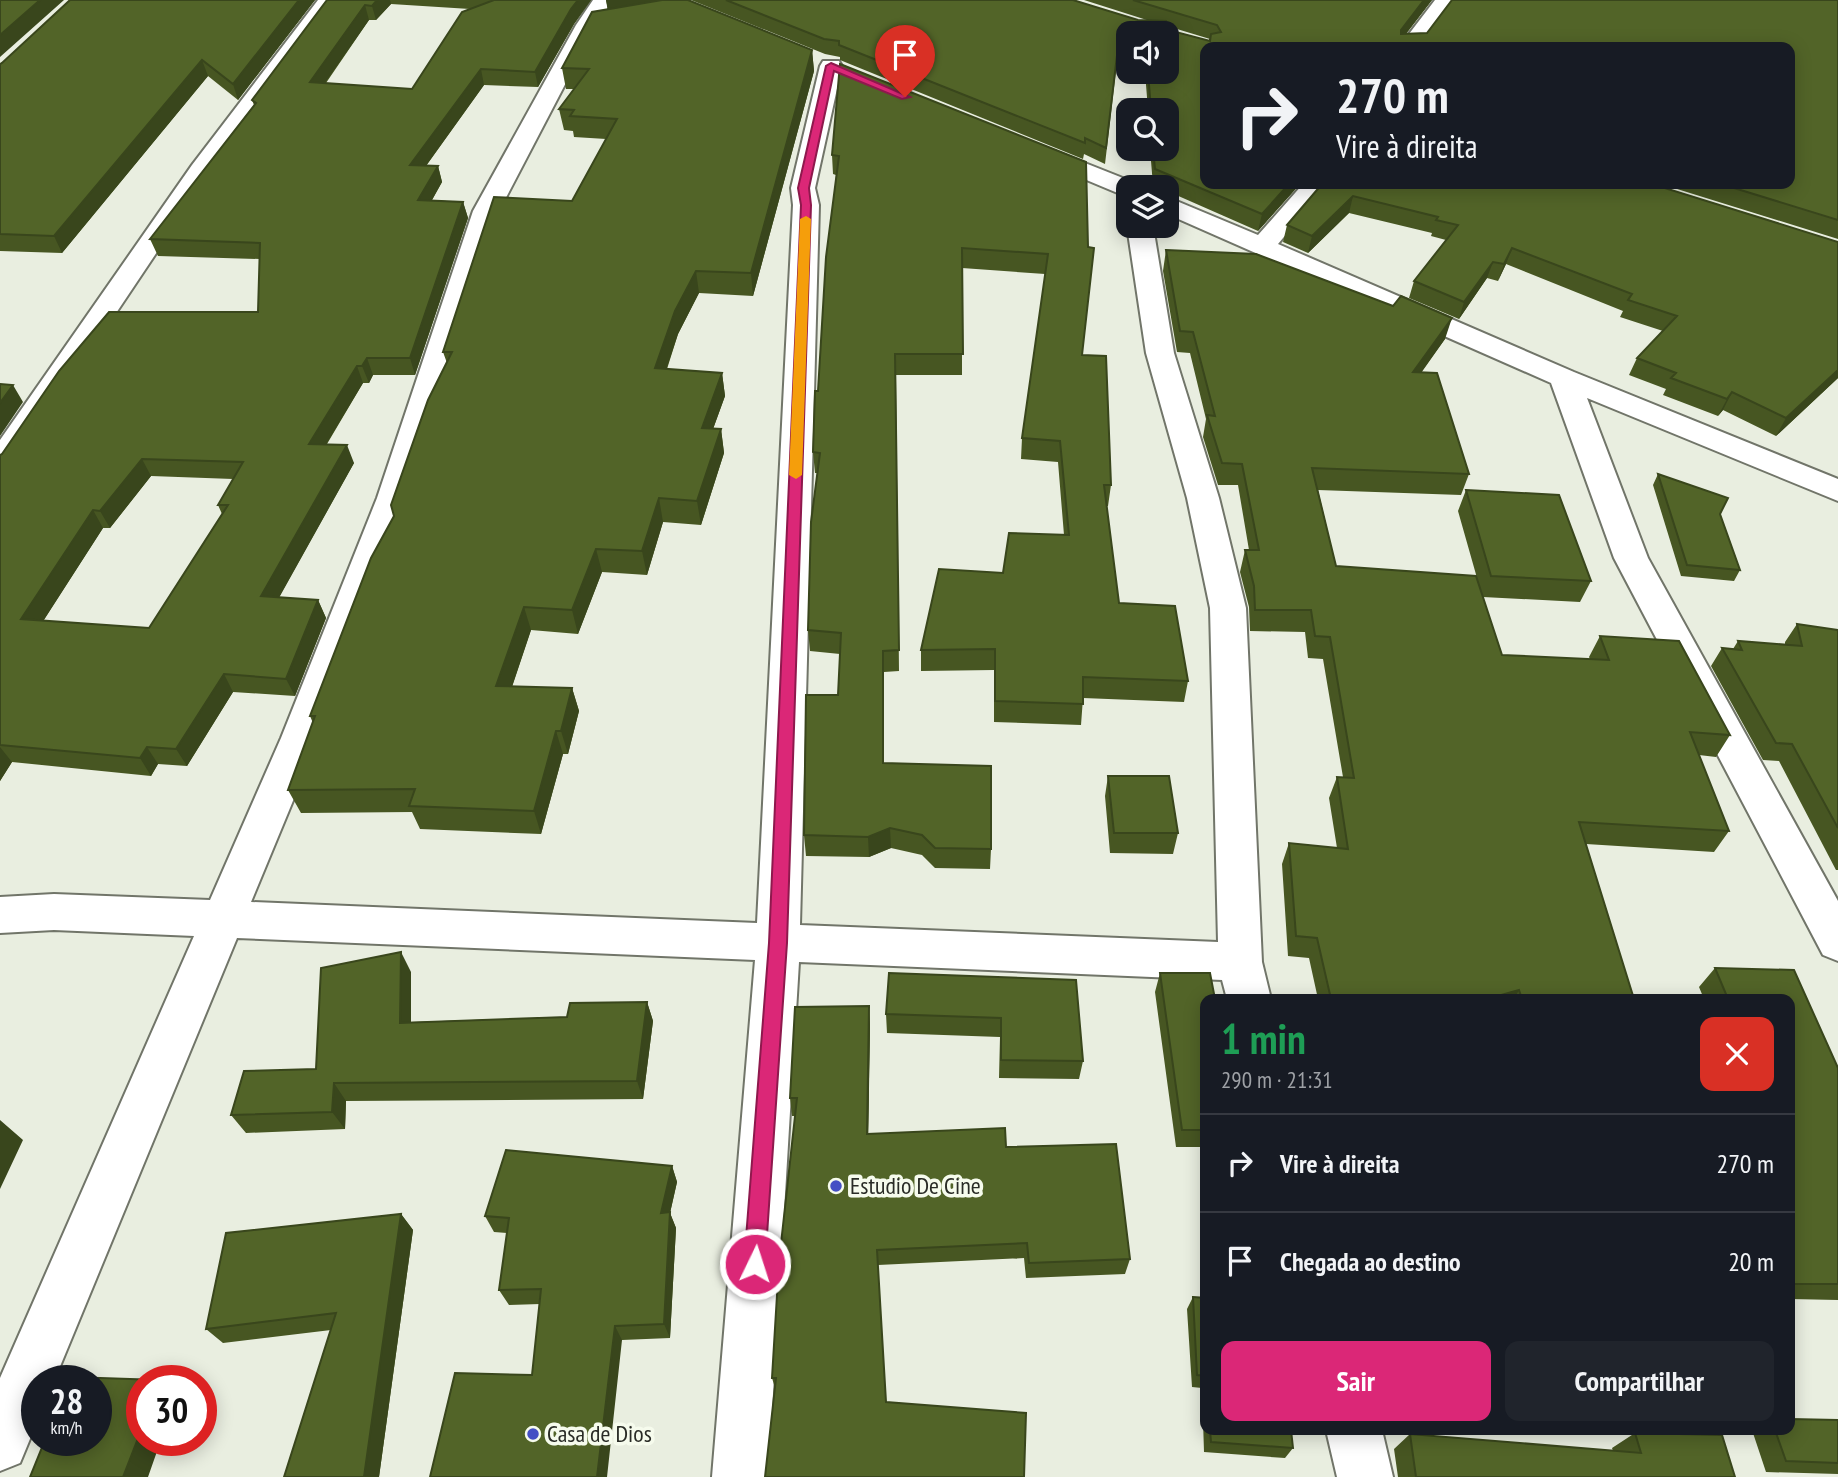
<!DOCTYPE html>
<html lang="pt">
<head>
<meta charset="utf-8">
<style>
  :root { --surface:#171b24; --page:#20242c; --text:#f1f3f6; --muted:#9ea1a6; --line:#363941; --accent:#db2777 }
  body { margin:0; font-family:"PT Sans Narrow",sans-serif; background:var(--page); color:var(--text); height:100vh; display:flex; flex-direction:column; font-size:26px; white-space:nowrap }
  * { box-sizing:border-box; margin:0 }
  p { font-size:23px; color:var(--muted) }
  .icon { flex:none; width:38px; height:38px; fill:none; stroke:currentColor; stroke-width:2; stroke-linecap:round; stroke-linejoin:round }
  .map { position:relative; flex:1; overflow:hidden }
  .panel { position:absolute; left:1200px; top:994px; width:595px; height:441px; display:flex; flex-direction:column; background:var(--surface); border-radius:14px; box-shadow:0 4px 18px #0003 }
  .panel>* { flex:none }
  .hud { position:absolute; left:1200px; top:42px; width:595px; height:147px; border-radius:14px; box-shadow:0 4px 18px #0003; background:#171b24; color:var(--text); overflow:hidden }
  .tools { position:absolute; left:1116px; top:21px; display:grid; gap:14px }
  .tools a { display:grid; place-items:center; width:63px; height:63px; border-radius:14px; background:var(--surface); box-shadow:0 4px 18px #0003; font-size:35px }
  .speed { position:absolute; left:21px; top:1365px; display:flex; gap:14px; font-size:35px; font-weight:700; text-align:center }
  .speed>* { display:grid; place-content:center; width:91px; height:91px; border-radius:50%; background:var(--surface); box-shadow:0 4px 18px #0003; line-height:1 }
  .speed small { font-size:18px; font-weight:400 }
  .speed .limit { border:10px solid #d22; background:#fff; color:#111 }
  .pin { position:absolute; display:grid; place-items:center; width:60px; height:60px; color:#fff; margin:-72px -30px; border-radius:50% 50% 50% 0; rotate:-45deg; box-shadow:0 0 7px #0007 }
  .pin .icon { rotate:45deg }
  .me { position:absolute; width:77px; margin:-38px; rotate:4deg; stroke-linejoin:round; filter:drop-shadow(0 0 5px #0008) }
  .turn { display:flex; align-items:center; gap:24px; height:147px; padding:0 21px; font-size:32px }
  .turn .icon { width:91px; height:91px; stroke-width:2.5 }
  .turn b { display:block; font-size:49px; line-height:60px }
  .round { display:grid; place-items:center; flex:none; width:74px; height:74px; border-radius:14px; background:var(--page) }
  .summary { display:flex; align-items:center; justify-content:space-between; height:119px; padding:0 21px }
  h1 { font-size:42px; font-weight:600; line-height:52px; color:#1e9e55 }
  .cta { display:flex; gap:14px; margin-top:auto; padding:14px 21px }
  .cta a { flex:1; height:80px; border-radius:14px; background:var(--accent); color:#fff; font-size:28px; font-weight:600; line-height:80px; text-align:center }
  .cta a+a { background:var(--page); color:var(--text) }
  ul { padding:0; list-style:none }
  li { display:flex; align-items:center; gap:21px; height:98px; padding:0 21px; border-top:2px solid var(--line) }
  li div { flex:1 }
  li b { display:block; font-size:26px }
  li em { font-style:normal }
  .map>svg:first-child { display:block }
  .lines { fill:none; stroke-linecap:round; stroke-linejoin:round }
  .minor-casing { stroke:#717569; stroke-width:4 }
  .minor { fill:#fff; fill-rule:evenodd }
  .wall { fill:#475622; fill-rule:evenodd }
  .shaded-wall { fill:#39461c }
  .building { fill:#526428; stroke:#39461c; stroke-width:2; fill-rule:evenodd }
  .route { fill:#db2777; stroke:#8e194d; stroke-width:2 }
  .slow { fill:#f59e0b }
  .poi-dot { fill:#444fc4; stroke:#f6fbed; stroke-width:2.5 }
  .labels { text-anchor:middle; stroke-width:7; stroke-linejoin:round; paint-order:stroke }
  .near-poi-label { font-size:24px; fill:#292b26; stroke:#f6fbed; text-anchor:start }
</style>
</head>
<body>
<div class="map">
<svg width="1838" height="1477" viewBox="0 0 1838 1477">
  <rect width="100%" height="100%" fill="#e9eee0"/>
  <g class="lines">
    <defs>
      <path id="minor" d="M 318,0 L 339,0 L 171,231 L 11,470 L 0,473 L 0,440 L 192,165 Z
        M 593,0 L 613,0 L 596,25 L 499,211 L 409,498 L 319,738 L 251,902 L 757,923 L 793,205 L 791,188 L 820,66 L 823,61 L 839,61 L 842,66 L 815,188 L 819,205 L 800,925 L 1218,942 L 1210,608 L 1187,498 L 1146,353 L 1127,226 L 1129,224 L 1129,226 L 1153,226 L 1174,353 L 1219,498 L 1246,608 L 1262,962 L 1271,999 L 1227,999 L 1222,980 L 799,962 L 768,1477 L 712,1477 L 755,960 L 237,938 L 54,1381 L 37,1381 L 37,1422 L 20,1463 L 0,1471 L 0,1378 L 194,936 L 54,930 L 0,933 L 0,897 L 54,894 L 210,900 L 281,738 L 377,498 L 473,211 L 576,25 Z
        M 1435,0 L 1456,0 L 1421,47 L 1399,47 Z
        M 1037,144 L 1138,184 L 1140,187 L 1129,187 L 1129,196 L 1120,194 L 1029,156 L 1025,151 L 1029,146 Z
        M 1303,184 L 1328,184 L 1278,244 L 1574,372 L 1838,479 L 1838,501 L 1587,398 L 1648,558 L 1838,901 L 1838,961 L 1823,955 L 1614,558 L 1551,383 L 1167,214 L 1167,197 L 1258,235 Z
        M 1326,1430 L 1382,1430 L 1393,1477 L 1337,1477 Z"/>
    </defs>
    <use href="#minor" class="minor-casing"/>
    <use href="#minor" class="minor"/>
  </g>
  <path class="wall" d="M 70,0 L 315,0 L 238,100 L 208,76 L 62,253 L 0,251 L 0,64 L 2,63 Z
    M 327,0 L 591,0 L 574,24 L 538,87 L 484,85 L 426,166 L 438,166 L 442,182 L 432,200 L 463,202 L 468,218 L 415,375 L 373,375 L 369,383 L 363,383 L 327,444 L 354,463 L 279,597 L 318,600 L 326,618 L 295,696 L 233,692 L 187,766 L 158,764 L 151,776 L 12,762 L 0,781 L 0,455 L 258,312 L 260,259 L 158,256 L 150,239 L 254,105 L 252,100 ZM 391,4 L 470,9 L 412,89 L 326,83 L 369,20 L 376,20 ZM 151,476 L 233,479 L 218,505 L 222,514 L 149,628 L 43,621 L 103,528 L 110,528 Z
    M 606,0 L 656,1 L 812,50 L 814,71 L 753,296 L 699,293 L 678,334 L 667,369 L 722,373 L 725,396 L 713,429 L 721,429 L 724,453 L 701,525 L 663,522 L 647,575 L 602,572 L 578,634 L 531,630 L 512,687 L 572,688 L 579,711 L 568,754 L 563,754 L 541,834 L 420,829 L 412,812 L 301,813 L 288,790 L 313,723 L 310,716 L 394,516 L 447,363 L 443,352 L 572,201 L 606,139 L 574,137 L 573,131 L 564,130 L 559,109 L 574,89 L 566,89 L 562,68 L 608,9 Z
    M 691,0 L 1073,0 L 1138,20 L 1150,21 L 1084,0 L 1432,0 L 1406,34 L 1427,33 L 1838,0 L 1838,239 L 1661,184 L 1790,184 L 1206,47 L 1300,184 L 1258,231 L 1167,191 L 1167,187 L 1158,187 L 1153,185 L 1150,149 L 1167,149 L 1167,110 L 1148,110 L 1145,72 L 1167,72 L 1167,33 L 1129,33 L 1129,63 L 1117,62 L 1105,164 L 1084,154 L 1083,159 L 840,60 L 840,57 L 825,54 ZM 1167,26 L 1210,39 L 1210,41 L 1168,30 Z
    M 832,155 L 1086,162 L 1082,355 L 1111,485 L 1108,506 L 1106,506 L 1119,603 L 1188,681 L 1184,702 L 1083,698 L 1081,725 L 994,722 L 994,670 L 921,671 L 921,650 L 1003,573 L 1064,535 L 1058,462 L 1021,459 L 1022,438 L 1045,274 L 962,268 L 962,375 L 896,375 L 899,671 L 884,672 L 884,763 L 991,849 L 990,869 L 935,868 L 922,855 L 891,848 L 869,857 L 806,856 L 804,835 L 838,695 L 840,654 L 810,651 L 808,630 L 818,473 L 815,473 L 813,452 L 836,175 L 833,174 Z
    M 1322,184 L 1838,242 L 1838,378 L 1776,436 L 1723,410 L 1718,416 L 1663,395 L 1666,389 L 1629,375 L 1637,358 L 1663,331 L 1620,317 L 1623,311 L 1506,264 L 1498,281 L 1487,278 L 1459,319 L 1409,298 L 1414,281 L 1446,240 L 1431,236 L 1432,233 L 1349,213 L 1308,253 L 1283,242 L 1287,225 Z
    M 1166,250 L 1445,339 L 1421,372 L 1469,474 L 1461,495 L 1318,490 L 1336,566 L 1477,578 L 1458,511 L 1466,490 L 1591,581 L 1580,602 L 1483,597 L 1502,655 L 1590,659 L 1589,657 L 1600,636 L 1730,735 L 1716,757 L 1699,755 L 1729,831 L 1714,852 L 1586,844 L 1634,999 L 1318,999 L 1309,958 L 1288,956 L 1282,864 L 1289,843 L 1337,848 L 1329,798 L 1337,777 L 1343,777 L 1323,659 L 1308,658 L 1305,632 L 1250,631 L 1249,607 L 1240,572 L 1245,550 L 1249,550 L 1238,485 L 1218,485 L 1203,437 L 1206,419 L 1190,353 L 1177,352 L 1163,271 Z
    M 1658,474 L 1720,514 L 1740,570 L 1734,581 L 1681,576 L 1653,485 Z
    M 1797,624 L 1838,630 L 1838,870 L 1836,870 L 1779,761 L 1763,760 L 1711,666 L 1722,648 L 1733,649 L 1738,641 L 1785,645 L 1785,642 Z
    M 1108,776 L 1178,833 L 1173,854 L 1110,853 L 1105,796 Z
    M 1715,968 L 1794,970 L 1838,1068 L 1838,1300 L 1790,1299 L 1790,999 L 1704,999 L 1699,987 Z
    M 411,972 L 411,1022 L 567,1017 L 647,1002 L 653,1021 L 643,1099 L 346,1101 L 345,1129 L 246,1133 L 231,1115 L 316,1069 Z
    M 1160,973 L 1206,999 L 1206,1147 L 1176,1147 L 1155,992 Z
    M 1076,980 L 1083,1061 L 1079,1079 L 999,1078 L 1000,1037 L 887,1033 L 886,1014 Z
    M 869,1006 L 870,1025 L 868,1134 L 1006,1147 L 1130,1259 L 1125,1274 L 1026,1278 L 1024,1258 L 878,1265 L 886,1402 L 1024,1477 L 775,1388 L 772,1378 L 795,1116 L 792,1116 L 790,1098 Z
    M 672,1166 L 677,1182 L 670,1213 L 676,1228 L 670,1338 L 622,1340 L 532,1375 L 540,1304 L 509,1305 L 499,1290 L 507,1233 L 494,1232 L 485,1216 Z
    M 401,1214 L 413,1230 L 379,1477 L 284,1477 L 331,1330 L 223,1343 L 206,1329 Z
    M 1193,1297 L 1206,1298 L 1206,1430 L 1291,1430 L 1293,1448 L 1285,1458 L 1204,1452 L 1202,1388 L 1192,1387 L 1187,1309 Z
    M 1838,1420 L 1838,1474 L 1766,1472 L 1752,1430 L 1790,1430 Z
    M 1635,1433 L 1735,1477 L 1398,1477 L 1394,1449 L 1410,1434 L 1613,1451 L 1612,1448 Z"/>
  <path class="shaded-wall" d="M 40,0 L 64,0 L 0,57 L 0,35 Z
    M 299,0 L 315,0 L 238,100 L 233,84 Z
    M 377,0 L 390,0 L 391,4 L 376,20 L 372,6 Z
    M 578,0 L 591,0 L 574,24 L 538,87 L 535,72 L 571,9 Z
    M 606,0 L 656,0 L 657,4 L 608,12 Z
    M 1424,0 L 1432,0 L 1397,45 L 1401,30 Z
    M 365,5 L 369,20 L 315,97 L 310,82 Z
    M 812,50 L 814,71 L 753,296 L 751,273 Z
    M 202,60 L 208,76 L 62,253 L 54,236 Z
    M 481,69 L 484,85 L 415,181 L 410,165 Z
    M 438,166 L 442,182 L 423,216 L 418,200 Z
    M 1289,184 L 1300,184 L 1258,231 L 1262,214 Z
    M 1353,196 L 1349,213 L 1308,253 L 1312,236 Z
    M 463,202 L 468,218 L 415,375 L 410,358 Z
    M 1512,248 L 1506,264 L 1498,281 L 1504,264 Z
    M 1493,262 L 1487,278 L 1459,319 L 1464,302 Z
    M 696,271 L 699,293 L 678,334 L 659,391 L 655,368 L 675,311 Z
    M 1452,318 L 1445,339 L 1407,393 L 1413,372 Z
    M 367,358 L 373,375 L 369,383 L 362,366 Z
    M 357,366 L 363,383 L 316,461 L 309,444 Z
    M 1838,370 L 1838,378 L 1776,436 L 1786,418 Z
    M 722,373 L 725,396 L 705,451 L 702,428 Z
    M 13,385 L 23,402 L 0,436 L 0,403 Z
    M 1732,392 L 1723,410 L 1718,416 L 1727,399 Z
    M 721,429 L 724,453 L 701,525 L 697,501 Z
    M 347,445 L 354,463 L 270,614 L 261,596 Z
    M 142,459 L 151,476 L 110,528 L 100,511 Z
    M 659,498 L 663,522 L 647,575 L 642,551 Z
    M 93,510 L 103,528 L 33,637 L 21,619 Z
    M 596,549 L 602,572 L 578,634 L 572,610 Z
    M 318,600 L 326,618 L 295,696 L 286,679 Z
    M 524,607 L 531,630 L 504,710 L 496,686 Z
    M 224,674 L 233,692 L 187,766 L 176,749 Z
    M 572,688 L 579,711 L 568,754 L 561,731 Z
    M 556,731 L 563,754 L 541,834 L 534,811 Z
    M 0,747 L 12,762 L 0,781 Z
    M 147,747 L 158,764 L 151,776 L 140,758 Z
    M 890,828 L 891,848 L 869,857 L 868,837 Z
    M 401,952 L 411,972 L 411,1041 L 400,1023 Z
    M 1519,990 L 1514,999 L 1487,999 Z
    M 647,1002 L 653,1021 L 643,1099 L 637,1081 Z
    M 869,1006 L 870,1025 L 868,1151 L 867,1134 Z
    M 334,1083 L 346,1101 L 345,1129 L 332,1112 Z
    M 0,1120 L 23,1140 L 0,1189 Z
    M 672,1166 L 677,1182 L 670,1213 L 676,1228 L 670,1338 L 664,1324 L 661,1213 Z
    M 401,1214 L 413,1230 L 379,1477 L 364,1477 Z
    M 615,1326 L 622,1340 L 607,1477 L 597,1477 Z
    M 142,1428 L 142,1440 L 161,1440 L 148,1477 L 123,1477 Z"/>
  <path class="building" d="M 0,0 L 40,0 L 0,35 Z
    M 70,0 L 299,0 L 233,84 L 202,60 L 54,236 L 0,234 L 0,64 L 2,63 Z
    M 327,0 L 377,0 L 372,6 L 365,5 L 310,82 L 412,89 L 462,12 L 494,0 L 578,0 L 571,9 L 535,72 L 481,69 L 410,165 L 438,166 L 418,200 L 463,202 L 410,358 L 367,358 L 362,366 L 357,366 L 309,444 L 347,445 L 261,596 L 318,600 L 286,679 L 224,674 L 176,749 L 147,747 L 140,758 L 0,745 L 0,455 L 2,454 L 59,371 L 109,312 L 258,312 L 260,243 L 150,239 L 256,103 L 252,100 ZM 142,459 L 243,462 L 218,505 L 228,505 L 149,628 L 21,619 L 93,510 L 100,511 Z
    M 662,0 L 688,0 L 812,50 L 751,273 L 696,271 L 675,311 L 655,368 L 722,373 L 702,428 L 721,429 L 697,501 L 659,498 L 642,551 L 596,549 L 572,610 L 524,607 L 496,686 L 572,688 L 561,731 L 556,731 L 534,811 L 409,806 L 415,789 L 288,790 L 315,716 L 310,716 L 371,558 L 394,516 L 391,505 L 428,400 L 452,352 L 443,352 L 494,197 L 572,201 L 617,119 L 570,116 L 574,110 L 559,109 L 589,69 L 562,68 L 592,12 Z
    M 726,0 L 1073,0 L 1138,20 L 1166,21 L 1168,30 L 1210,41 L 1211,34 L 1221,32 L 1217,25 L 1133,0 L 1424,0 L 1401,30 L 1401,34 L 1427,33 L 1452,0 L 1838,0 L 1838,220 L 1721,184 L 1790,184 L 1790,47 L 1206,47 L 1206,184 L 1289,184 L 1262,214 L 1155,169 L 1153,149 L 1167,149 L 1167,110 L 1151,110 L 1148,72 L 1167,72 L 1167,33 L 1129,33 L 1129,47 L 1118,47 L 1106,148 L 1085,138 L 1085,143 L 839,45 L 839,41 L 824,39 Z
    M 840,64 L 1086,162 L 1088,247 L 1094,248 L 1082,355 L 1106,356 L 1111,485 L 1104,485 L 1119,603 L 1175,606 L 1188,681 L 1083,677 L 1083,704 L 995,701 L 995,649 L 921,650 L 939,569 L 1003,573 L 1009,533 L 1069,535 L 1060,441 L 1022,438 L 1048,254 L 962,248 L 963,354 L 895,354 L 899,650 L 883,651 L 883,763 L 991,766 L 991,849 L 935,848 L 922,835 L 890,828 L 868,837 L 804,835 L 806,695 L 838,695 L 841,633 L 808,630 L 811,522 L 820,453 L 813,452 L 815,391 L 818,391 L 826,257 L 839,156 L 832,155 Z
    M 1322,184 L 1652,184 L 1838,242 L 1838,370 L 1786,418 L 1732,392 L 1727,399 L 1671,378 L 1676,373 L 1637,358 L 1677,316 L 1628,300 L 1632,294 L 1512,248 L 1504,264 L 1493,262 L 1464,302 L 1414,281 L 1458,225 L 1436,220 L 1438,217 L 1353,196 L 1312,236 L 1287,225 Z
    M 1166,250 L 1256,254 L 1393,306 L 1401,296 L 1452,318 L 1413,372 L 1437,373 L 1469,474 L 1312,468 L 1336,566 L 1476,576 L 1502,655 L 1609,660 L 1600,636 L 1679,641 L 1730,735 L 1690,732 L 1729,831 L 1579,822 L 1634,999 L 1522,999 L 1519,990 L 1487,999 L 1331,999 L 1317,938 L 1296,936 L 1289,843 L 1348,849 L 1337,777 L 1354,778 L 1330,637 L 1315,636 L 1311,610 L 1255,610 L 1254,586 L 1245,550 L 1259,550 L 1242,464 L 1222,463 L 1207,415 L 1215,416 L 1193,332 L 1180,331 Z
    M 0,384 L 13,385 L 0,403 Z
    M 1658,474 L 1728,498 L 1720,514 L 1740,570 L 1687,565 Z
    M 1466,490 L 1559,495 L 1591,581 L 1491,576 Z
    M 1797,624 L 1838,630 L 1838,828 L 1792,744 L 1776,743 L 1722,648 L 1742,650 L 1738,641 L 1802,646 Z
    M 1108,776 L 1169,776 L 1178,833 L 1114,833 Z
    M 401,952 L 400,1023 L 567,1017 L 570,1003 L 647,1002 L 637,1081 L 334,1083 L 332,1112 L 231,1115 L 244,1071 L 316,1069 L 321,968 Z
    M 1715,968 L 1794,970 L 1838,1068 L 1838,1284 L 1790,1284 L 1790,999 L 1728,999 Z
    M 889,973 L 1076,980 L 1083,1061 L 1001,1060 L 1001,1018 L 886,1014 Z
    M 1160,973 L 1210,973 L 1215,999 L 1206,999 L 1206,1130 L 1182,1130 Z
    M 869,1006 L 867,1134 L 1005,1128 L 1006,1147 L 1116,1144 L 1130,1259 L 1029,1263 L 1027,1243 L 877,1250 L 886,1402 L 1026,1413 L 1024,1477 L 765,1477 L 776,1378 L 772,1378 L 779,1262 L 797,1098 L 790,1098 L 795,1007 Z
    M 506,1150 L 672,1166 L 661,1213 L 670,1212 L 664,1324 L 615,1326 L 597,1477 L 430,1477 L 455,1373 L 532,1375 L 541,1289 L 499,1290 L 509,1218 L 485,1216 Z
    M 401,1214 L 364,1477 L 284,1477 L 336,1313 L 206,1329 L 226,1233 Z
    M 1193,1297 L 1206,1298 L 1206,1376 L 1197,1375 Z
    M 70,1377 L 160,1380 L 142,1381 L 142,1428 L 123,1477 L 30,1477 L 45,1440 L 96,1440 L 96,1381 L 69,1381 Z
    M 1790,1419 L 1838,1420 L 1838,1463 L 1786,1461 L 1775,1430 L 1790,1430 Z
    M 1210,1430 L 1291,1430 L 1293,1448 L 1211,1442 Z
    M 1635,1433 L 1722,1435 L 1735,1477 L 1416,1477 L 1410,1434 L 1641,1453 Z"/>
  <path class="route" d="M 831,63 L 910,97 L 902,99 L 834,71 L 809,188 L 811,205 L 787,943 L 765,1264 L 762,1271 L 755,1274 L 747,1271 L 744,1264 L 769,943 L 801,205 L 798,188 L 826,66 Z"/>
  <path class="slow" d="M 806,216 L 811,219 L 802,475 L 796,479 L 789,475 L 800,219 Z"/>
  <g class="poi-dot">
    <circle cx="836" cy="1186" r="7"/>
    <circle cx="533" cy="1434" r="7"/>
  </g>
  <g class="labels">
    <g class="near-poi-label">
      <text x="850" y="1194">Estudio De Cine</text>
      <text x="547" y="1442">Casa de Dios</text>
    </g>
  </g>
</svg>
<div class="tools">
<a><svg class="icon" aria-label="sound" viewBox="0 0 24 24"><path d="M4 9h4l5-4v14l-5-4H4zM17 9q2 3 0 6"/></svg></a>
<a><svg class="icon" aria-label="search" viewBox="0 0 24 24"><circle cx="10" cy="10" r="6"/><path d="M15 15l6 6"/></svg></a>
<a><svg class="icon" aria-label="layers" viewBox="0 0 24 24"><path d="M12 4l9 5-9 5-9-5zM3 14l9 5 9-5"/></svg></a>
</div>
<div class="speed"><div>28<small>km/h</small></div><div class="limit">30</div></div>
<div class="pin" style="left:905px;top:97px;background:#d93025"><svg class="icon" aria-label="arrive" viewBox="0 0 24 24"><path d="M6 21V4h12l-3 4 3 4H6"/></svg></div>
<svg class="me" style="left:755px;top:1264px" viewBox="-20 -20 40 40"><circle r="17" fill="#db2777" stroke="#fff" stroke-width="3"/><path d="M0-11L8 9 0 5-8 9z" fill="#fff"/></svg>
<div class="hud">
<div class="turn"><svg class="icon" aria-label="right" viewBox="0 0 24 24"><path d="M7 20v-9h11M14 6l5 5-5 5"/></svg><div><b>270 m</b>Vire à direita</div></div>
</div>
<section class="panel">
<div class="summary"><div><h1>1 min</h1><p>290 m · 21:31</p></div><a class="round" style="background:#d93025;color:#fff"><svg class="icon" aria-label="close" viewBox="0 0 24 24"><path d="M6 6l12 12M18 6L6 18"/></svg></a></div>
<ul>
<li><svg class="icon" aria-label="right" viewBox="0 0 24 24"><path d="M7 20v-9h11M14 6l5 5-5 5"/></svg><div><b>Vire à direita</b></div><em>270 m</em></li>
<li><svg class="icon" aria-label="arrive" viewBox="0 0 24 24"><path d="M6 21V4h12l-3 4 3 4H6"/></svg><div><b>Chegada ao destino</b></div><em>20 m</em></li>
</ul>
<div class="cta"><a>Sair</a><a>Compartilhar</a></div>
</section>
</div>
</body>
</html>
